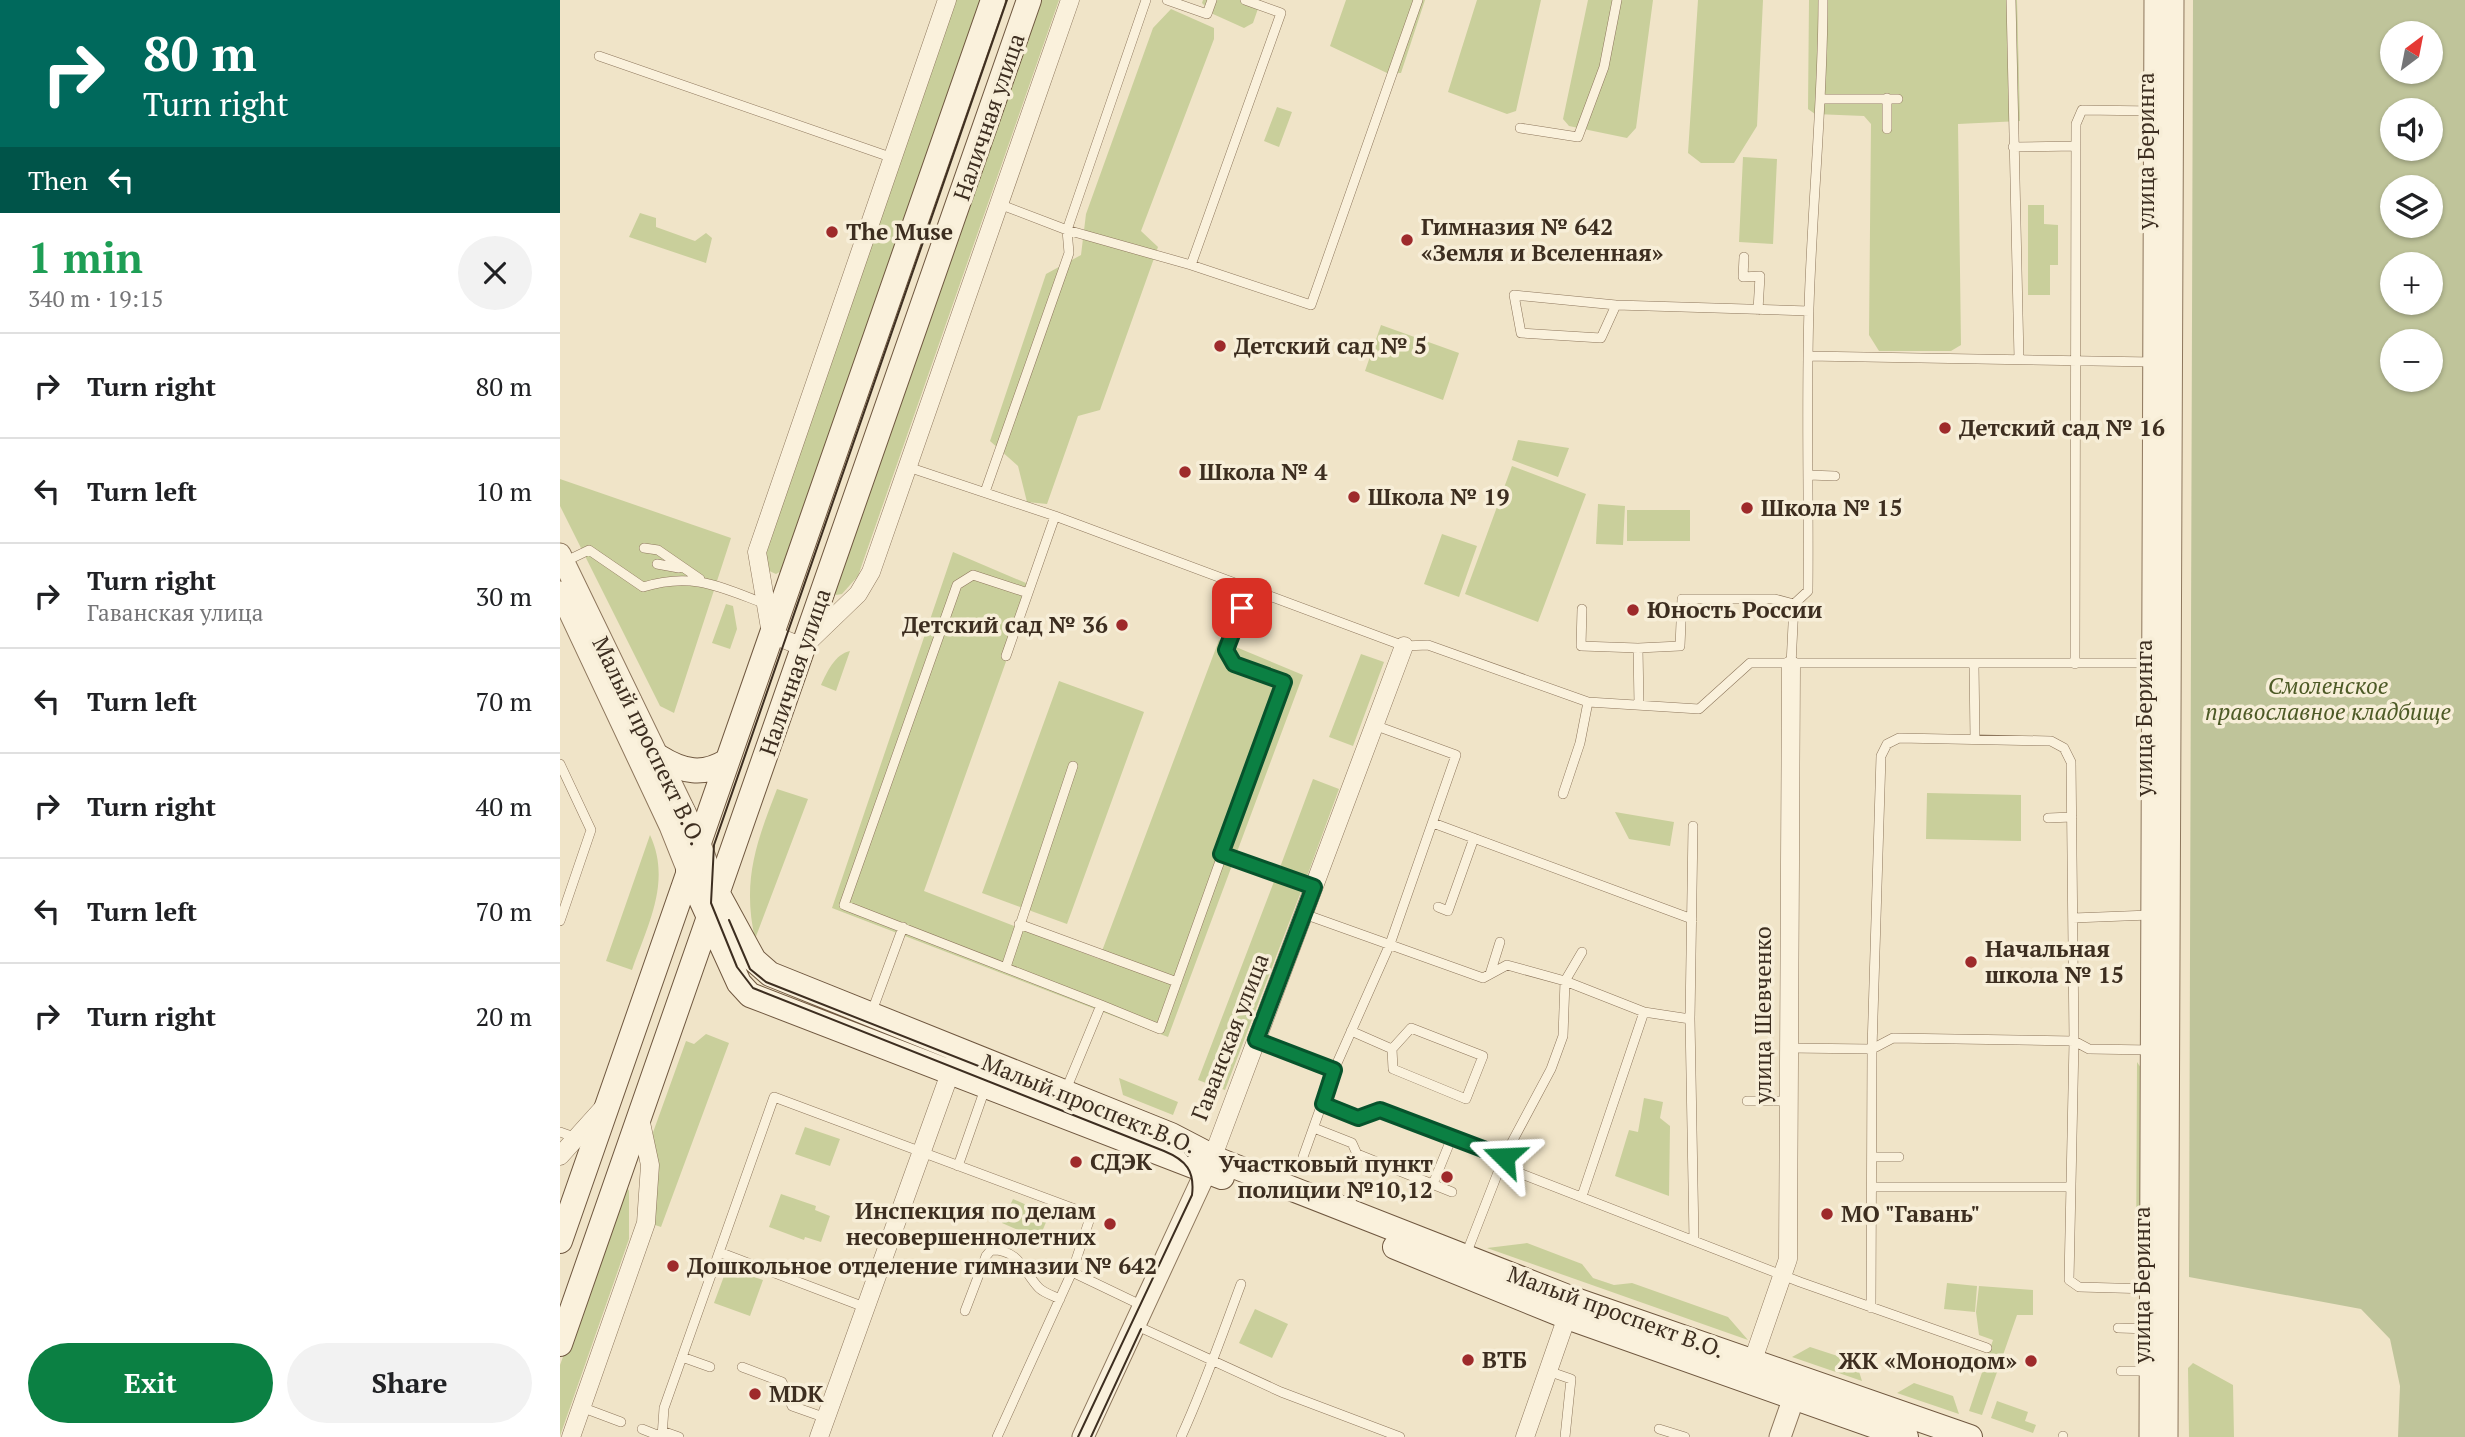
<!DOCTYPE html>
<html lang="en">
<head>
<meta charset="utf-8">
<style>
  :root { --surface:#fff; --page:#f2f2f2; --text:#202124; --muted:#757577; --line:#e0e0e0; --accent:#0b8043 }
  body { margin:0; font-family:"PT Serif",serif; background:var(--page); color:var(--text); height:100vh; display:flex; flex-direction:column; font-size:26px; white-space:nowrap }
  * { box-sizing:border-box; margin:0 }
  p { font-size:23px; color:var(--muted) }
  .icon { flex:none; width:38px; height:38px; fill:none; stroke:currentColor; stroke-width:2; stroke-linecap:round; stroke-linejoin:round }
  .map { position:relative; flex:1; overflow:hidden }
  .sheet { display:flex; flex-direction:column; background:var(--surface); width:560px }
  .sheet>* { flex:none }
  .banner { background:#00695c; color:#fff; overflow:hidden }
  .needle { width:46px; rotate:32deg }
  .buttons { position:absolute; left:1820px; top:21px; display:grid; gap:14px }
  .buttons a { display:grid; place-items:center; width:63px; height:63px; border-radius:50%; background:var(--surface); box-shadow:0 2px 5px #0004; font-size:35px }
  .pin { position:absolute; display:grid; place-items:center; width:60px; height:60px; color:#fff; margin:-30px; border-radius:14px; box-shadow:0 4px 10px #0006 }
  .me { position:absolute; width:77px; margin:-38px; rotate:291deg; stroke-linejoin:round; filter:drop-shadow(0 0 5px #0008) }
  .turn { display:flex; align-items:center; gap:24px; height:147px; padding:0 28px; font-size:32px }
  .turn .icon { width:91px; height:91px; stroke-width:2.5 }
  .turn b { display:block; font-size:49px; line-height:60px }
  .then { display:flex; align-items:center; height:66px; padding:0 28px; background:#0003; gap:14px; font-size:26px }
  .round { display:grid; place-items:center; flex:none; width:74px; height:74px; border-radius:37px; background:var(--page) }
  .overview { display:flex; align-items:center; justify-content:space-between; height:119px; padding:0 28px }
  h1 { font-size:42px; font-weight:600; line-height:52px; color:#1e9e55 }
  .button { display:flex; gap:14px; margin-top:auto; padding:14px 28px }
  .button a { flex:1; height:80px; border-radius:42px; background:var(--accent); color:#fff; font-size:28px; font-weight:600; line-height:80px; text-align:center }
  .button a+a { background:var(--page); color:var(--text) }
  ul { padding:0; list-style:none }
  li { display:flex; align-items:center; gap:21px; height:105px; padding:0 28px; border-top:2px solid var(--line) }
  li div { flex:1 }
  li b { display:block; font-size:26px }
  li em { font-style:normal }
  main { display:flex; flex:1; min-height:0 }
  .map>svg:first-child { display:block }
  .green { fill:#c9cf9b }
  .cemetery { fill:#bfc49a; fill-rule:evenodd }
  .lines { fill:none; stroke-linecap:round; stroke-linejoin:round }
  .service-casing { stroke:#8d765c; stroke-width:10 }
  .minor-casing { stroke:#8d765c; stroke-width:19 }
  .tertiary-casing { stroke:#8d765c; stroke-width:23 }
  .secondary-casing { stroke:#6f573f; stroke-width:26 }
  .service { stroke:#faf1dc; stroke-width:9 }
  .minor { stroke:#faf1dc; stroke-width:18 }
  .tertiary { stroke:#faf1dc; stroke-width:21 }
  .secondary { stroke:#faf1dc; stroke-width:24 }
  .tram { stroke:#3d2e20; stroke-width:2 }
  .route-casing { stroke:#07532c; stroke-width:18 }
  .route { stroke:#0b8043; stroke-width:12 }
  .poi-dot { fill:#9e2a2b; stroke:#f7eed8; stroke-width:2.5 }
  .labels { text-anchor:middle; stroke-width:7; stroke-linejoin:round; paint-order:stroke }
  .street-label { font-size:23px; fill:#3d2e20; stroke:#f7eed8 }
  .poi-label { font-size:23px; font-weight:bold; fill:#3d2e20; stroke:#f7eed8; text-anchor:start }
  .park-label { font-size:23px; font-style:italic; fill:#4d5a26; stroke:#f7eed8 }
</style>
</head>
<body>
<main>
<section class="sheet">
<div class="banner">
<div class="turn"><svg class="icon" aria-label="right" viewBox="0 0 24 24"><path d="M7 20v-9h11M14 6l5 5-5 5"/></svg><div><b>80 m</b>Turn right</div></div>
<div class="then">Then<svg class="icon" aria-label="left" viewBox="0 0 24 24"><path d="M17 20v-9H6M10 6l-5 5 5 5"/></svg></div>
</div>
<div class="overview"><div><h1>1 min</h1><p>340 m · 19:15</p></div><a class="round"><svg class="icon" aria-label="close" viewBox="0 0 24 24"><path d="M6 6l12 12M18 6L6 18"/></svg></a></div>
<ul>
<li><svg class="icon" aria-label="right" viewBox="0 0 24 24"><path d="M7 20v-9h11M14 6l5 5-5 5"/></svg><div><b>Turn right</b></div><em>80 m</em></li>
<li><svg class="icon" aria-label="left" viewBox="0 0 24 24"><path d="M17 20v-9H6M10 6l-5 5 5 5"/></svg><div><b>Turn left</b></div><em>10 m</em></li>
<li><svg class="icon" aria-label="right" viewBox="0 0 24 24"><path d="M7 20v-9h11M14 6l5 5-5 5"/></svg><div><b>Turn right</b><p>Гаванская улица</p></div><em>30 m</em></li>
<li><svg class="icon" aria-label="left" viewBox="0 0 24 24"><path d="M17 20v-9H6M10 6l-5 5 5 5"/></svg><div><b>Turn left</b></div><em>70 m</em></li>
<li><svg class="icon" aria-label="right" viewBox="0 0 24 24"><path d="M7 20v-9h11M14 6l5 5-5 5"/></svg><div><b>Turn right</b></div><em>40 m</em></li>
<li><svg class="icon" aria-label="left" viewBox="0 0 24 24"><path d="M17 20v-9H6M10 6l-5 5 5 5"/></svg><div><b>Turn left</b></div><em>70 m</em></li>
<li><svg class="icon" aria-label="right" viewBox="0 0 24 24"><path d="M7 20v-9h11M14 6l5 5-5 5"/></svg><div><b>Turn right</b></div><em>20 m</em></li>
</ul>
<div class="button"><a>Exit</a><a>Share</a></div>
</section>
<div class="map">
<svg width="1905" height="1437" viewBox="0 0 1905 1437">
  <rect width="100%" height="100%" fill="#f0e4c8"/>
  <path class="green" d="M 396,0 L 422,0 L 223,570 L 216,574 L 207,570 L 205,552 Z
    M 478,0 L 499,0 L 298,576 L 282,594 L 276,595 L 274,593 Z
    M 643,0 L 701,0 L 693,23 L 684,28 L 653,14 L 642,3 Z
    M 786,0 L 865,0 L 841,73 L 827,73 L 770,46 Z
    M 917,0 L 981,0 L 956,111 L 947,114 L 888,92 Z
    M 1028,0 L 1093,0 L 1076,128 L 1067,138 L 1009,126 L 1003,119 Z
    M 1138,0 L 1203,0 L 1197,126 L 1174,163 L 1141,163 L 1128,153 Z
    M 1249,0 L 1457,0 L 1460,121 L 1398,124 L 1401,345 L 1391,351 L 1319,351 L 1309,335 L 1311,124 L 1304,116 L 1255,114 L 1248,109 Z
    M 611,9 L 654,28 L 654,39 L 581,231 L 598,247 L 540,410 L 518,416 L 487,504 L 467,502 L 458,466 L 430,441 L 486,274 L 521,255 L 526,214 L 593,28 Z
    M 717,107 L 732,112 L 719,147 L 704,141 Z
    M 1183,157 L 1217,159 L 1213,244 L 1179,242 Z
    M 1468,205 L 1484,205 L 1484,224 L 1498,225 L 1498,265 L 1490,265 L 1490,295 L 1468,295 Z
    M 80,213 L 96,218 L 96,227 L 135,241 L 146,233 L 152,238 L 146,263 L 69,237 Z
    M 821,325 L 899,353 L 883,400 L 805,371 Z
    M 958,440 L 1009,448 L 998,477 L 952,460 Z
    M 952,466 L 1026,494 L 978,622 L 905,594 Z
    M 0,479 L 171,538 L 114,713 L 100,706 L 0,506 Z
    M 1038,504 L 1065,506 L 1063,545 L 1036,544 Z
    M 1067,510 L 1130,510 L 1130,541 L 1067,541 Z
    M 882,534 L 917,546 L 899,597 L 864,584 Z
    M 393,552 L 473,586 L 364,891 L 539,959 L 659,640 L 743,675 L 608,1037 L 272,908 Z
    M 166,604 L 173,606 L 177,629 L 170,649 L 152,643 Z
    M 290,651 L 276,691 L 261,685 C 267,672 275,654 290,651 Z
    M 801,654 L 824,662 L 793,746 L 769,737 Z
    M 499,681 L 584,712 L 507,924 L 422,893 Z
    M 753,779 L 779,789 L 746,879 L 719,870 Z
    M 217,789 L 248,799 L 195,939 C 182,881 196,843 217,789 Z
    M 1367,793 L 1461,795 L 1461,841 L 1366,839 Z
    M 1055,812 L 1114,822 L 1110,846 L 1069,839 Z
    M 90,835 C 112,882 87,926 72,970 L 46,961 Z
    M 715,879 L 742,889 L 665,1090 L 638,1080 Z
    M 146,1034 L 169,1043 L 101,1227 L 95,1225 L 97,1164 L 91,1138 L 126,1041 L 134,1044 Z
    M 1577,1062 L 1581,1068 L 1581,1274 L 1576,1277 Z
    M 559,1078 L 618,1102 L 613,1115 L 563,1095 Z
    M 1084,1098 L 1103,1102 L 1100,1118 L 1110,1126 L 1109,1196 L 1055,1176 L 1069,1130 L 1078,1132 Z
    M 245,1127 L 280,1139 L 270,1166 L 235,1154 Z
    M 66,1185 L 69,1191 L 69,1239 L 0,1436 L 0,1365 Z
    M 221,1194 L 256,1206 L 255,1210 L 270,1216 L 261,1242 L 245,1237 L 244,1240 L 209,1227 Z
    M 453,1199 L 489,1215 L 479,1239 L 442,1223 Z
    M 967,1243 L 1022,1264 L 1033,1278 L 1054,1285 L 1072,1283 L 1168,1317 L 1188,1340 L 927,1248 Z
    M 167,1268 L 203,1280 L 190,1316 L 154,1303 Z
    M 1387,1283 L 1417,1286 L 1415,1312 L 1384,1309 Z
    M 1419,1286 L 1473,1290 L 1473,1315 L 1457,1315 L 1422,1415 L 1409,1411 L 1433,1340 L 1419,1335 L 1416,1312 Z
    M 695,1309 L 728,1324 L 712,1358 L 679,1343 Z
    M 1250,1347 L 1296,1362 L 1302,1381 L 1232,1357 Z
    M 1633,1363 L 1673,1385 L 1674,1437 L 1629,1437 L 1628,1368 Z
    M 1354,1383 L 1393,1396 L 1399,1414 L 1337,1393 Z
    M 1437,1401 L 1468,1412 L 1465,1421 L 1476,1425 L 1473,1433 L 1431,1418 Z"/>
  <path class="cemetery" d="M 1633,0 L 1905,0 L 1905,1437 L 1838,1437 L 1840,1386 L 1830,1339 L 1801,1309 L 1629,1277 ZM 1832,33 L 1871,33 L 1871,72 L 1832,72 ZM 1832,110 L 1871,110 L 1871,149 L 1832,149 ZM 1832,187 L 1871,187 L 1871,226 L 1832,226 ZM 1832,264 L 1871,264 L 1871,303 L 1832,303 ZM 1832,341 L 1871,341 L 1871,380 L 1832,380 Z"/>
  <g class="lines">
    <defs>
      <path id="service" d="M 607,0 L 647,14 L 652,0
        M 1451,0 L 1459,359
        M 39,56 L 333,158
        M 1263,99 L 1338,99
        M 960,128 L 1018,137 L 1044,67 L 1057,0
        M 1327,129 L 1327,98
        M 1453,147 L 1516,146
        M 439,204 L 507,230 L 586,0
        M 1184,257 L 1183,277 L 1200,276 L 1198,310
        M 631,265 L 721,13 L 685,0
        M 1056,305 L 1041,338 L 961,333 L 954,295 L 1056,305 L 1249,311
        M 1248,356 L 1593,362
        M 348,467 L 495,516 L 844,646 L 868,645 L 1028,702 L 1139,709 L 1190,663 L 1592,663
        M 1249,475 L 1275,476
        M 425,492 L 509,253 L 507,230 L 631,265 L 751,305 L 858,0
        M 84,548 L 98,550 L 140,579
        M 4,562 L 29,550 L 83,587 C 131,572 158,586 203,603
        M 97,564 L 119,568
        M 468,593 L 413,575 L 397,585 L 284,905 L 541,1005 L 505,1092
        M 1022,609 L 1021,646 L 1078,648
        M 446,656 L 495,516
        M 1414,664 L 1415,739
        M 1515,664 L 1516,124 L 1522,110 L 1595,111
        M 1231,665 L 1234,604 L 1248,591 C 1249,497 1246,402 1249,308 C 1252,205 1263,103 1263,0
        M 1079,705 L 1078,648 L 1120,646 L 1122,599 L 1215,599 L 1234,604
        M 0,764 L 31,830 L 0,921
        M 1003,794 L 1020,743 L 1028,702
        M 1488,818 L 1512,817
        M 873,823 L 1132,919
        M 1133,826 L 1130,1019 L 1134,1240
        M 661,854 L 754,887
        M 878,907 L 888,911 L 914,838
        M 744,914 L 923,978 L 947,965 L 1005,981 L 1084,1012 L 1130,1019
        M 1513,918 L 1590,915
        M 459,924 L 617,982
        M 446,967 L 513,766
        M 930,974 L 940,942
        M 541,1005 L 600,1029 L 724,682 L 674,664 L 666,650 L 689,588
        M 311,1014 L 343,927
        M 791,1031 L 832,1049 L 851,1028 L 923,1056 L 906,1099 L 833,1069 L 832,1049
        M 696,1040 L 774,1070
        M 1229,1048 L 1312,1049 L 1333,1038 L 1514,1041 L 1529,1049 L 1591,1050
        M 1187,1101 L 1229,1101
        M 763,1104 L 798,1118 L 820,1110 L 944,1157
        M 754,1128 L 792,1143 L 797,1154 L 892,1192
        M 0,1132 L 14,1137
        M 743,1157 L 774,1070 L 830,944 L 896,755 L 814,725
        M 1312,1157 L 1339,1157
        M 398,1166 L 426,1086
        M 941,1166 L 1240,1282 L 1427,1348
        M 873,1184 L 892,1137
        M 1312,1187 L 1511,1187
        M 1022,1196 L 1084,1012
        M 159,1252 L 307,1308
        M 905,1257 L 944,1157 L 991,1069 L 1003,1036 L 1005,981 L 1022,952
        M 1311,1308 L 1312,1049 L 1321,756 L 1327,744 L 1339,738 L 1491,741 L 1504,748 L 1511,762 L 1514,1041 L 1509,1280 L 1519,1287 L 1591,1289
        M 405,1311 L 426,1256 L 431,1250 C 460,1249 464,1273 479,1288 C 484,1293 494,1296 500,1299
        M 575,1325 L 721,1392 L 840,1437
        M 1558,1328 L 1591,1329
        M 122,1357 L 150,1367
        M 182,1367 L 222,1382 L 232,1406 L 266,1418
        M 988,1371 L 1011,1379 L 1005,1437
        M 1561,1371 L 1591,1371
        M 21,1407 L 61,1422
        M 82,1429 L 102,1437
        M 1099,1429 L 1125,1437
        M 102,1431 L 119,1437
        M 102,1437 L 104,1408 L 214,1097 L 531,1215 L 512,1272 L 583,1306
        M 437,1437 L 512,1272
        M 621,1437 C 644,1387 662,1335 681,1284
        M 1503,1437 L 1503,1436"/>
      <path id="minor" d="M 387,0 L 197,552 L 211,634 L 243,647 L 298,594 L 311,572 L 510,0
        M 0,1156 L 44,1107
        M 653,1156 L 844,646
        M 1193,1360 L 1228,1259 L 1231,665
        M 11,1437 L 86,1223 L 90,1165 L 80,1118
        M 259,1437 L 394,1062
        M 965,1437 L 1010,1308"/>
      <path id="tertiary" d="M 0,554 L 139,841 L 158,894
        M 0,592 L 110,826 L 128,871
        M 523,1437 L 653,1156
        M 1220,1437 L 1239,1383
        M 1590,1437 L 1595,0
        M 1607,1437 L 1613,0"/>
      <path id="secondary" d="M 99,757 C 123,772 143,776 167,761
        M 128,871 L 179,983 L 190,995 L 662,1177
        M 158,894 L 194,960 L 210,974 L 611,1135 L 661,1161 L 1013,1299 L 1410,1437
        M 0,1241 L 433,0
        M 835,1247 L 1007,1317 L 1346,1437
        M 0,1344 L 469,0"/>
    </defs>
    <use href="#service" class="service-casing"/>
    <use href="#minor" class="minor-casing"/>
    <use href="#tertiary" class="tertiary-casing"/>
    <use href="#secondary" class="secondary-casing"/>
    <use href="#service" class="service"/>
    <use href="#minor" class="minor"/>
    <use href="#tertiary" class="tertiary"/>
    <use href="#secondary" class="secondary"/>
    <path class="tram" d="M 447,0 L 154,845 L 151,903 L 177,967 L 193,988 L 604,1151 C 626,1160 635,1171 632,1195 L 518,1437
      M 169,920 L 190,969 L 206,982 L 608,1141 L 621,1147 L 628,1156
      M 531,1437 L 581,1329"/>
  </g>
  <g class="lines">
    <defs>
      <path id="route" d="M 682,608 L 666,650 L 674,664 L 724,682 L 661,854 L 754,887 L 696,1040 L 774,1070 L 763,1104 L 798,1118 L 820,1110 L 944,1157"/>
    </defs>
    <use href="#route" class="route-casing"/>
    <use href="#route" class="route"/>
  </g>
  <g class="poi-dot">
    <circle cx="272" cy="232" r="7"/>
    <circle cx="847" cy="240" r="7"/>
    <circle cx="660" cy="346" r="7"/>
    <circle cx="1385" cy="428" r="7"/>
    <circle cx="625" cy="472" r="7"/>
    <circle cx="794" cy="497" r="7"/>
    <circle cx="1187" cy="508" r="7"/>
    <circle cx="1073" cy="610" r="7"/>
    <circle cx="562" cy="625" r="7"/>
    <circle cx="1411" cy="962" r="7"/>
    <circle cx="516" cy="1162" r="7"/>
    <circle cx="887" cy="1177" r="7"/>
    <circle cx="1267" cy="1214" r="7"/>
    <circle cx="550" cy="1224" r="7"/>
    <circle cx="113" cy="1266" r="7"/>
    <circle cx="908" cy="1360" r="7"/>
    <circle cx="1471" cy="1361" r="7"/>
    <circle cx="195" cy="1394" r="7"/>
  </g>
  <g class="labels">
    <g class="street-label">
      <text transform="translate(429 117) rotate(-71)" y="8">Наличная улица</text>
      <text transform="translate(1586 151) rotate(-90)" y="8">улица Беринга</text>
      <text transform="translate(235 672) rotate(-71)" y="8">Наличная улица</text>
      <text transform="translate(1584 718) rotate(-90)" y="8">улица Беринга</text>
      <text transform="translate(89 741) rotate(64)" y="8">Малый проспект В.О.</text>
      <text transform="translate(1203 1015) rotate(-90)" y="8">улица Шевченко</text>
      <text transform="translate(670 1037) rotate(-69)" y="8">Гаванская улица</text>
      <text transform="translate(529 1104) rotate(22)" y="8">Малый проспект В.О.</text>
      <text transform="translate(1582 1285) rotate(-90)" y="8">улица Беринга</text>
      <text transform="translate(1056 1312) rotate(20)" y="8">Малый проспект В.О.</text>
    </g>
    <g class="poi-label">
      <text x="861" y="235">Гимназия № 642<tspan x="861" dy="26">«Земля и Вселенная»</tspan></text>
      <text x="286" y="240">The Muse</text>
      <text x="674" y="354">Детский сад № 5</text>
      <text x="1399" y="436">Детский сад № 16</text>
      <text x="639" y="480">Школа № 4</text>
      <text x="808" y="505">Школа № 19</text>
      <text x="1201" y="516">Школа № 15</text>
      <text x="1087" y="618">Юность России</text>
      <text x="548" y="633" text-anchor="end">Детский сад № 36</text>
      <text x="1425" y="957">Начальная<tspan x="1425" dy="26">школа № 15</tspan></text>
      <text x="530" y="1170">СДЭК</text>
      <text x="873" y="1172" text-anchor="end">Участковый пункт<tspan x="873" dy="26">полиции №10,12</tspan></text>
      <text x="536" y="1219" text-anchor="end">Инспекция по делам<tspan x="536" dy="26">несовершеннолетних</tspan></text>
      <text x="1281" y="1222">МО "Гавань"</text>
      <text x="127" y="1274">Дошкольное отделение гимназии № 642</text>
      <text x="922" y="1368">ВТБ</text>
      <text x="1457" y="1369" text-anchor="end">ЖК «Монодом»</text>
      <text x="209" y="1402">MDK</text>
    </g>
    <g class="park-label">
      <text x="1768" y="694">Смоленское<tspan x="1768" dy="26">православное кладбище</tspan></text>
    </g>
  </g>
</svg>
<div class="buttons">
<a><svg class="needle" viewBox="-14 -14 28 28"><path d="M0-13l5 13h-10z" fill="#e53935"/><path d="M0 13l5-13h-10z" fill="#757577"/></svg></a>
<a><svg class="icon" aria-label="sound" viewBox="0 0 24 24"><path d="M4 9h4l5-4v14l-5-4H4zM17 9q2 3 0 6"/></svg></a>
<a><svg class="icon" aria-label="layers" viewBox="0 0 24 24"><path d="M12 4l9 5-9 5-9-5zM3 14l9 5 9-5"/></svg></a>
<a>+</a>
<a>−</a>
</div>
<div class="pin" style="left:682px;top:608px;background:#d93025"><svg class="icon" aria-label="arrive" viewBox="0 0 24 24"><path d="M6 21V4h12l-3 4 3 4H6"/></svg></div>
<svg class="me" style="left:944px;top:1157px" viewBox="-20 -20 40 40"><path d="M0-17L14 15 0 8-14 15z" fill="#0b8043" stroke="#fff" stroke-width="4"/></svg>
</div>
</main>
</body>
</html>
